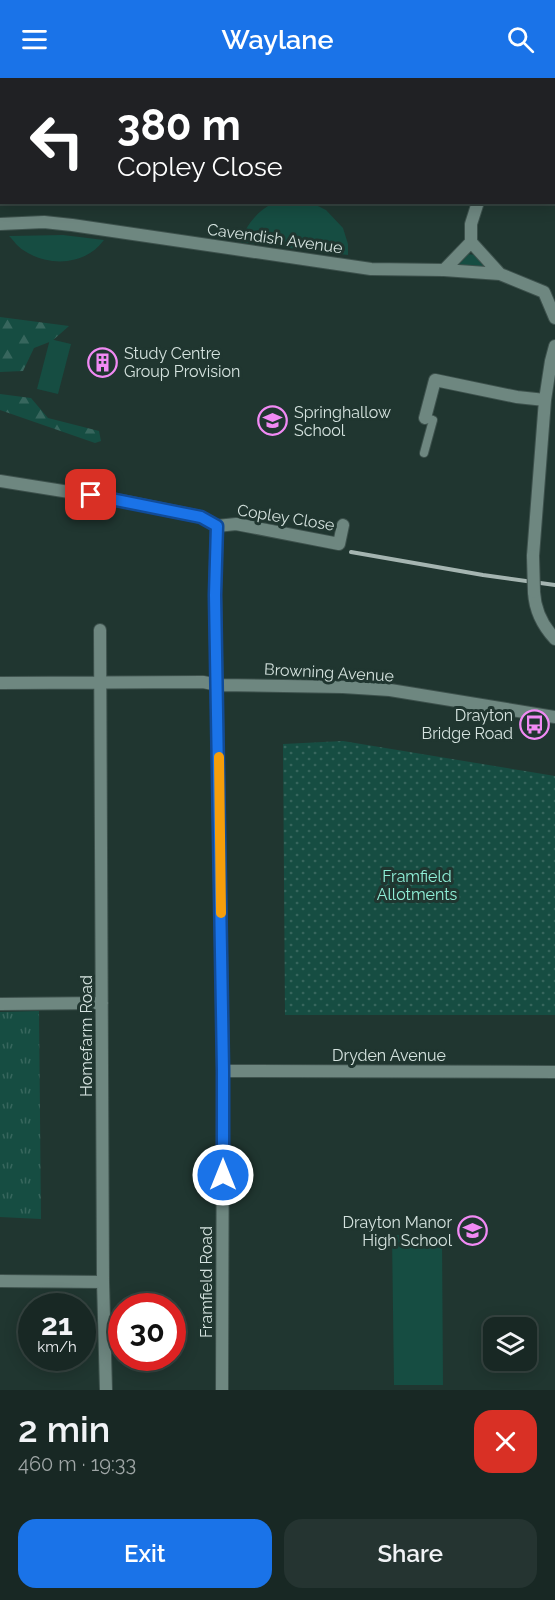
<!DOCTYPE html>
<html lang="en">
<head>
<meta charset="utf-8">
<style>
  :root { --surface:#182824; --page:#253431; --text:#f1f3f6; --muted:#9fa6a6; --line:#364441; --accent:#1a73e8 }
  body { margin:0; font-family:Raleway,sans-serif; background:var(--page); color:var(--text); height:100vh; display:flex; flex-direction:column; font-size:22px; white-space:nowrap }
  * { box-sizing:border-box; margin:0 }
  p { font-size:20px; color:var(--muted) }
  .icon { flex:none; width:33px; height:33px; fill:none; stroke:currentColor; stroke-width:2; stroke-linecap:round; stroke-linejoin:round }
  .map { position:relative; height:1312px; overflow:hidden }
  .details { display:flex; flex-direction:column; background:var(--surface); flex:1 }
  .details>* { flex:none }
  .banner { position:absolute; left:0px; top:0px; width:555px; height:126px; box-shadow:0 3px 15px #0003,0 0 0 2px var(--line); background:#202124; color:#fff; overflow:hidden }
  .buttons { position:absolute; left:483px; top:1239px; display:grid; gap:12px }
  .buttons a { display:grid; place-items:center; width:54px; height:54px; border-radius:12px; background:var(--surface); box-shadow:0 3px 15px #0003,0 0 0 2px var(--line); font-size:30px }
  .speed { position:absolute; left:18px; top:1215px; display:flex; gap:12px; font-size:30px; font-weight:700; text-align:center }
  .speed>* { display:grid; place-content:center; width:78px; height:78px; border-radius:50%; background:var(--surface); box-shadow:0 3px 15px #0003,0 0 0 2px var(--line); line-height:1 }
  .speed small { font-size:15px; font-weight:400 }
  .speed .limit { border:9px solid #d22; background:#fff; color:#111 }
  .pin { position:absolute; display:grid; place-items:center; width:51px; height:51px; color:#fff; margin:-26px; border-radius:12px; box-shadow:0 3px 9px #0006 }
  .me { position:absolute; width:66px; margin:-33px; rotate:0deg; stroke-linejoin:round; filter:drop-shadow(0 0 4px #0008) }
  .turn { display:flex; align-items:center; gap:21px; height:126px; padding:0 18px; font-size:27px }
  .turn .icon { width:78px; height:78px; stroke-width:2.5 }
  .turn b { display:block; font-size:42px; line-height:51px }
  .round { display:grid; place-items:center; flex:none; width:63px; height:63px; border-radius:18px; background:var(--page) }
  .head { display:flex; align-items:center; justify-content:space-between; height:102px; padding:0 18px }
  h1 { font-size:36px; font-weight:600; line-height:45px }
  .button { display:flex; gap:12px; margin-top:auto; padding:12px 18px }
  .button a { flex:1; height:69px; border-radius:18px; background:var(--accent); color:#fff; font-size:24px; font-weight:600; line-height:69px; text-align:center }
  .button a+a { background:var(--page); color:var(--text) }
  header { display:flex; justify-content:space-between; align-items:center; height:78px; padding:0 18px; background:var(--accent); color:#fff; font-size:27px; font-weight:600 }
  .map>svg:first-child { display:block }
  .grass { fill:#164d42 }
  .forest { fill:url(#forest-firs) }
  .park { fill:url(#park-tufts) }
  .garden { fill:url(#garden-dots) }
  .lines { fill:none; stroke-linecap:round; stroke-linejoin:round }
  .pedestrian-casing { stroke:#3d514c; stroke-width:10 }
  .minor-casing { stroke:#3d514c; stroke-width:14 }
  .pedestrian { stroke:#6e8780; stroke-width:8 }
  .minor { stroke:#6e8780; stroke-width:12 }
  .rail { stroke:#a5b5b1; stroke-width:4 }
  .minor-bridge-casing { stroke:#3d514c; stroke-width:14; stroke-linecap:butt }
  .minor-bridge { stroke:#6e8780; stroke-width:12 }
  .route-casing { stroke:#114b97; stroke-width:15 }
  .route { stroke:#1a73e8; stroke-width:10 }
  .slow { stroke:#f59e0b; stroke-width:10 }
  .labels { text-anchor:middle; stroke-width:6; stroke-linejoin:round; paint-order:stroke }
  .street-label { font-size:16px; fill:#d5e3df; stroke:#203630 }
  .poi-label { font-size:16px; fill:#d5e3df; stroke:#203630; text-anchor:start }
  .park-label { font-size:16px; fill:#90f0d8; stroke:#203630 }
</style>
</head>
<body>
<header><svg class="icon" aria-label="menu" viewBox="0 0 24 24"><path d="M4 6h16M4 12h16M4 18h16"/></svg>Waylane<svg class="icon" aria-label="search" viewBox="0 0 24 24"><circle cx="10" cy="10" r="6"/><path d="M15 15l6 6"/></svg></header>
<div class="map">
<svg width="555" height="1312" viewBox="0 0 555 1312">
  <defs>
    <pattern id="forest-firs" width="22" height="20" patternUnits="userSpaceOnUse" patternTransform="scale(1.5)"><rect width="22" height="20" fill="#164d42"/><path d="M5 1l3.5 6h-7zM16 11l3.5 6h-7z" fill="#37665d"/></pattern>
    <pattern id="park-tufts" width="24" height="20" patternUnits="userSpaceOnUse" patternTransform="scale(1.5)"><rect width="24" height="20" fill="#164d42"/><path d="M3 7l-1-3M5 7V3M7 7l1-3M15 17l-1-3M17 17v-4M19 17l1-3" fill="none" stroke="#37665d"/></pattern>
    <pattern id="garden-dots" width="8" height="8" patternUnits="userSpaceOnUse" patternTransform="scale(1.5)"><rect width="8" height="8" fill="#164d42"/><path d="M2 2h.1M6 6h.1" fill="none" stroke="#37665d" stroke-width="1.8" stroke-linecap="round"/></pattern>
  </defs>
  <rect width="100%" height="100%" fill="#203630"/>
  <path class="grass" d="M 274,125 L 312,125 L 326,132 L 343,150 L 348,166 L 348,177 L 240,164 C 246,147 258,132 274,125 Z
    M 63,157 L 104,162 C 85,188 48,189 23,172 C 17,168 14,163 9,158 Z
    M 467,176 L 476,177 L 486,182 L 485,189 L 460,188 L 458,185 Z
    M 50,261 L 71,266 L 58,316 L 37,311 Z
    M 392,1157 L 442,1157 L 443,1307 L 394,1307 Z"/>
  <path class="forest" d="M 0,239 L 69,248 L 52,263 L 34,270 L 23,293 L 0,294 Z
    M 0,316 L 31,320 L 48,340 L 99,353 L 101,363 L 95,365 L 0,332 Z"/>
  <path class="park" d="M 39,933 L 41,1141 L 0,1139 L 0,934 Z"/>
  <path class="garden" d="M 343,663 L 555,698 L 555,937 L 285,937 L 283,666 Z"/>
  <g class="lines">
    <defs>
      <path id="pedestrian" d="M 424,375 L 433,342 L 425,340"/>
      <path id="minor" d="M 214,2 L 215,0
        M 0,23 L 2,23
        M 0,146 L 44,144 L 72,147 L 371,191 L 444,192 L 500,196 L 544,214 L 555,240
        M 471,164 L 500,196
        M 444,192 L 471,164 L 471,146 L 478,124
        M 425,340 L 435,302 L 517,319 L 545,322
        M 0,403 L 113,421 L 201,439 L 217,448 L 236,446 L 339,466 L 343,447
        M 217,448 L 215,513 L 223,993 L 222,1312
        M 533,478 L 545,322 L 551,283 L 555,268
        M 534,514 C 535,533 542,547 555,561
        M 100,552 L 103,1204 L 106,1312
        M 0,605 L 203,604 L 218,607 L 343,609 L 390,612 L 555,639
        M 0,926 L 102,925
        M 223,993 L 555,994
        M 0,1203 L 103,1204"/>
    </defs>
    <use href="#pedestrian" class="pedestrian-casing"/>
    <use href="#minor" class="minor-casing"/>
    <use href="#pedestrian" class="pedestrian"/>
    <use href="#minor" class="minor"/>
    <path class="rail" d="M 351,474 L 483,497 L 555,507"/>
    <defs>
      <path id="minor-bridge" d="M 533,478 L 534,514"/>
    </defs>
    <use href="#minor-bridge" class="minor-bridge-casing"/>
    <use href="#minor-bridge" class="minor-bridge"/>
  </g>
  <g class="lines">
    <defs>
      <path id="route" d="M 91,417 L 201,439 L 217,448 L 215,517 L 223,993 L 223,1097"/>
    </defs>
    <use href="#route" class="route-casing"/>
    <use href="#route" class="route"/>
    <path class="slow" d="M 219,679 L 221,835"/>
  </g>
  <defs>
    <symbol id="building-ring" viewBox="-11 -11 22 22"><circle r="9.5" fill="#203630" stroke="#f18af4" stroke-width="1.5"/><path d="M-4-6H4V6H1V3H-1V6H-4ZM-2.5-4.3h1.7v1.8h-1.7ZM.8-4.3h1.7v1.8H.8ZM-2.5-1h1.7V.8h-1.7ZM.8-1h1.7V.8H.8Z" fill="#f18af4"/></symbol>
    <symbol id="school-ring" viewBox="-11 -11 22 22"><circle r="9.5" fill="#203630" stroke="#f18af4" stroke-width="1.5"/><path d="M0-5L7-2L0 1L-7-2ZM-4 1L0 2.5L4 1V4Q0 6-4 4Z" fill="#f18af4"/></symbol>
    <symbol id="bus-ring" viewBox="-11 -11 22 22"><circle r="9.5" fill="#203630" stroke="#f18af4" stroke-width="1.5"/><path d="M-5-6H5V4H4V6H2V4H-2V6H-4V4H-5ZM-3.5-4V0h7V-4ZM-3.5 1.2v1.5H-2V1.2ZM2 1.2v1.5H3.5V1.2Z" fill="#f18af4"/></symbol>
  </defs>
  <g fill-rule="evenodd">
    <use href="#building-ring" x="86" y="268" width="33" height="33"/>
    <use href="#school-ring" x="256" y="326" width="33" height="33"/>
    <use href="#bus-ring" x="518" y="630" width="33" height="33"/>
    <use href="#school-ring" x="456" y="1136" width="33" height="33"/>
  </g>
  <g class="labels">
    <g class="street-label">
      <text transform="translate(275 160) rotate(8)" y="6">Cavendish Avenue</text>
      <text transform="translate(286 439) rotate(9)" y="6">Copley Close</text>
      <text transform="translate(329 594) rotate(3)" y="6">Browning Avenue</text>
      <text transform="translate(86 958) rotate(-90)" y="6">Homefarm Road</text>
      <text x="389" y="983">Dryden Avenue</text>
      <text transform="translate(206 1204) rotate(-90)" y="6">Framfield Road</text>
    </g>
    <g class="poi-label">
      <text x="124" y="281">Study Centre<tspan x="124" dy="18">Group Provision</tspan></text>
      <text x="294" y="340">Springhallow<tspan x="294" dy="18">School</tspan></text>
      <text x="513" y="643" text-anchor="end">Drayton<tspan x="513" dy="18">Bridge Road</tspan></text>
      <text x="452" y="1150" text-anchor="end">Drayton Manor<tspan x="452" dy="18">High School</tspan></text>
    </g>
    <g class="park-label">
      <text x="417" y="804">Framfield<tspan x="417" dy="18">Allotments</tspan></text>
    </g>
  </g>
</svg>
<div class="buttons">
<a><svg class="icon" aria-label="layers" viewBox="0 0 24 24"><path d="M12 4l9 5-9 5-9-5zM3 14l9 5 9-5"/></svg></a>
</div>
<div class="speed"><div>21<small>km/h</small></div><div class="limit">30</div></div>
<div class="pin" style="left:91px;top:417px;background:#d93025"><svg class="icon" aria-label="arrive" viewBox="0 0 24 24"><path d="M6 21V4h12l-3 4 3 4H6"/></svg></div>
<svg class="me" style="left:223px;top:1097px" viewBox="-20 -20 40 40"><circle r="17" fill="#1a73e8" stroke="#fff" stroke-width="3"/><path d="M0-11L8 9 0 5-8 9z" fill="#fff"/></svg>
<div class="banner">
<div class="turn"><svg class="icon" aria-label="left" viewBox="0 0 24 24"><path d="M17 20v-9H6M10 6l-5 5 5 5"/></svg><div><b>380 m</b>Copley Close</div></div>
</div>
</div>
<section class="details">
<div class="head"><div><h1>2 min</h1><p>460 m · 19:33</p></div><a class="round" style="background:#d93025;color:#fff"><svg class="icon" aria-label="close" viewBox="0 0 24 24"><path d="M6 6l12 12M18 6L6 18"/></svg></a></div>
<div class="button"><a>Exit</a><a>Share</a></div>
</section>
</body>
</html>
